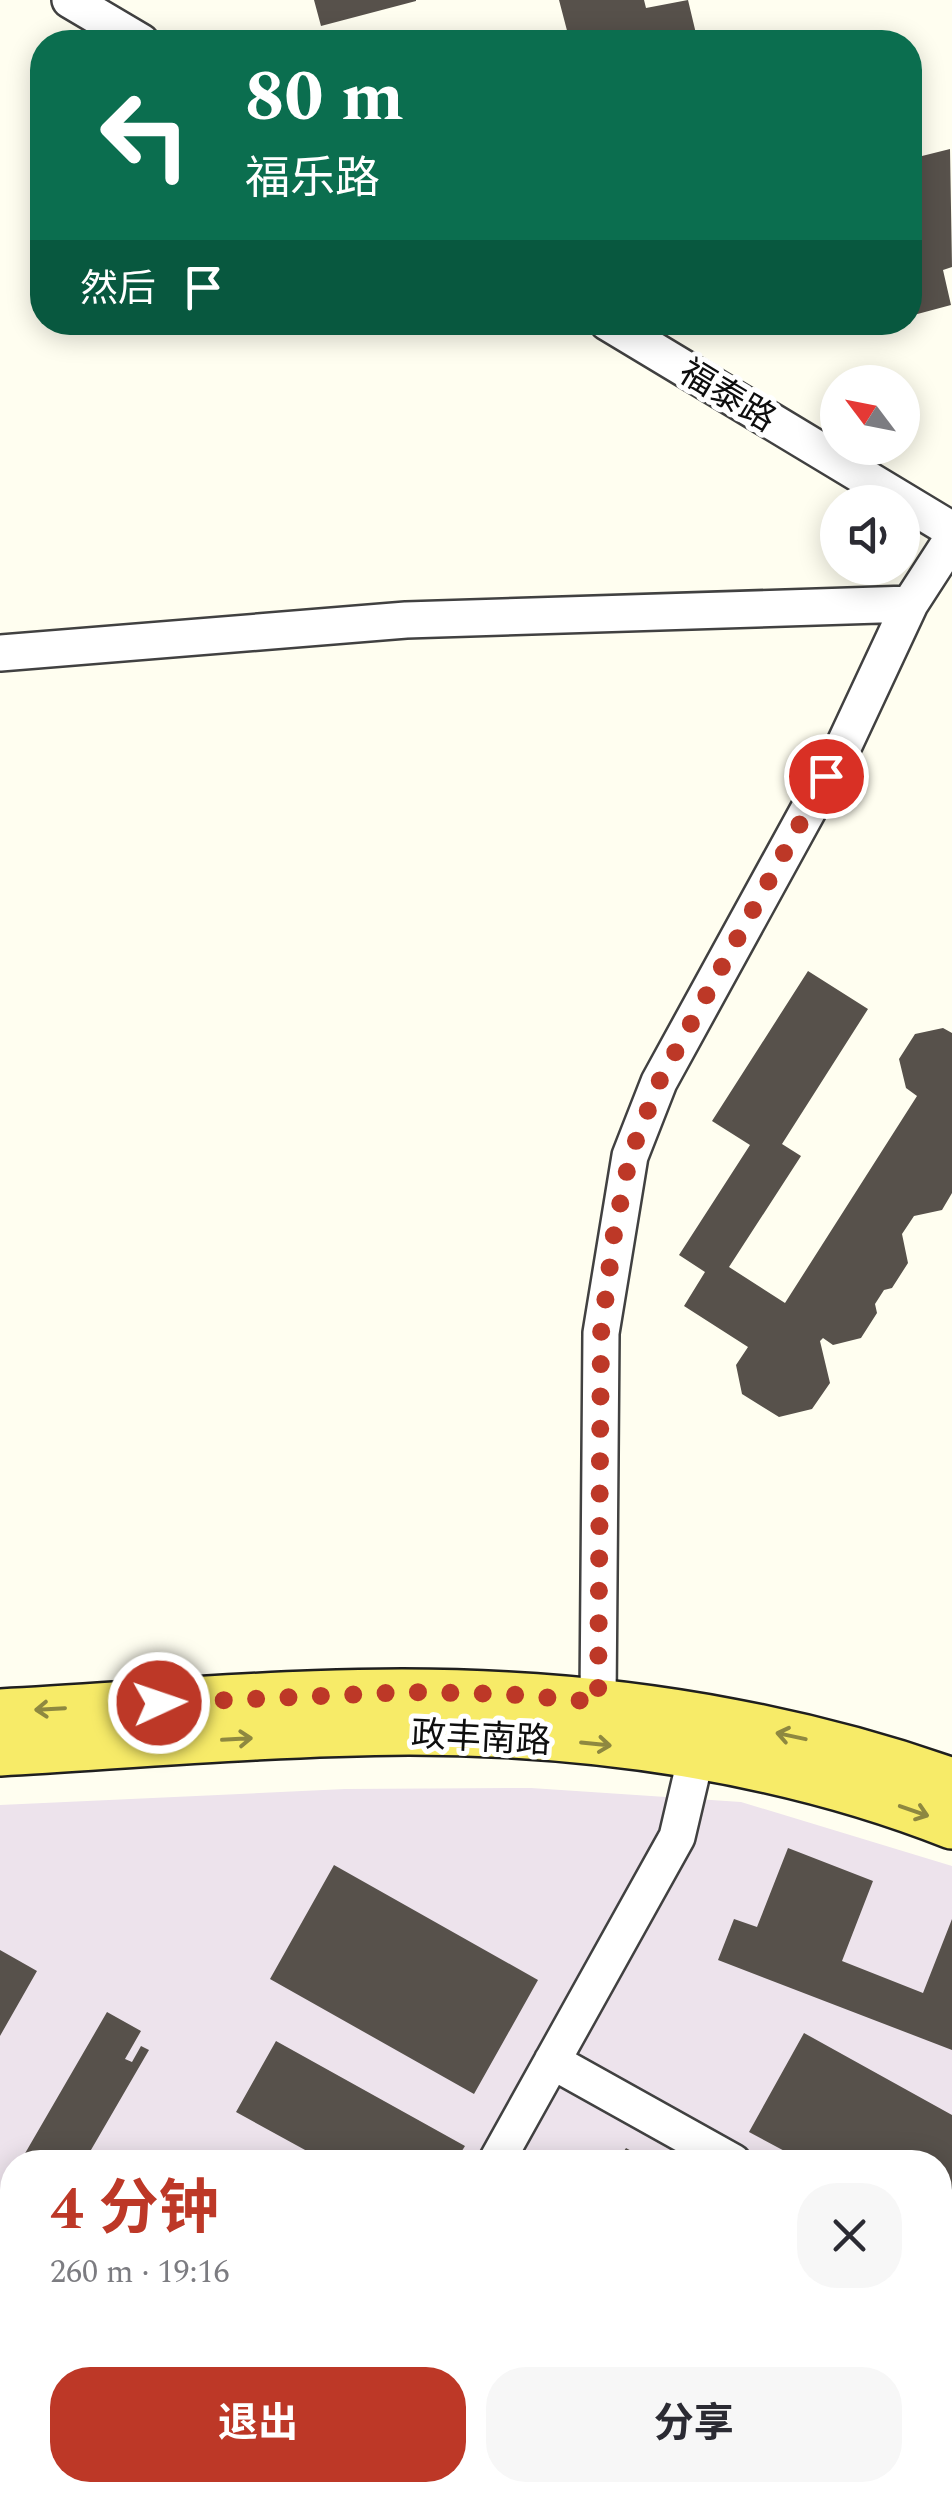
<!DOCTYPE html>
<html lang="zh">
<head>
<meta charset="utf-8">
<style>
  :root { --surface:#fff; --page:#f7f7f7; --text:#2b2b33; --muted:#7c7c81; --accent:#bd3827 }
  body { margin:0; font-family:Spectral,"Noto Sans SC",serif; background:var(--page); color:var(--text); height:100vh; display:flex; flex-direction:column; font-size:38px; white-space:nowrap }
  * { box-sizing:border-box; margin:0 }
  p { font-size:32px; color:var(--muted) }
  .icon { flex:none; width:55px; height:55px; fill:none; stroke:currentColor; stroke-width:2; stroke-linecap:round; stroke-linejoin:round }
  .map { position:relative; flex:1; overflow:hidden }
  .details { position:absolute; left:0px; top:2150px; width:952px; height:352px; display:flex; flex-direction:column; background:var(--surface); border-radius:40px 40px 0 0; box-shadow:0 5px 25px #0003 }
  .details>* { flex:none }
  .hud { position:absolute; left:30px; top:30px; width:892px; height:305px; border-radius:40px; box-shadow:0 5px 25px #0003; background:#0b6e4f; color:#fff; overflow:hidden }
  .needle { width:65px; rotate:302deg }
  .buttons { position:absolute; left:820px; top:365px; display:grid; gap:20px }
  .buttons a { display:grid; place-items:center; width:100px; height:100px; border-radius:50%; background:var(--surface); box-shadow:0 5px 25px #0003; font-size:50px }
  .pin { position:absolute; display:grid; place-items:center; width:85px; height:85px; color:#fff; margin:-42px; border:5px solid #fff; border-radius:50%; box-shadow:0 2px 10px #0007 }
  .me { position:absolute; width:110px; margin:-55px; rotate:87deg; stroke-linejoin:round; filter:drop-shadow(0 0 8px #0008) }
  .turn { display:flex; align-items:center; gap:35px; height:210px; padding:0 50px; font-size:45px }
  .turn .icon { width:130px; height:130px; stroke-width:2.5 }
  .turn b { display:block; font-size:70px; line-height:85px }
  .then { display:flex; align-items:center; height:95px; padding:0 50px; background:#0003; gap:20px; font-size:38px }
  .round { display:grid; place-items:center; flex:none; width:105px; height:105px; border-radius:40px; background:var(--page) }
  .overview { display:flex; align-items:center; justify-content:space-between; height:170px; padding:0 50px }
  h1 { font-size:60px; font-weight:700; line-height:75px; color:var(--accent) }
  .action { display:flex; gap:20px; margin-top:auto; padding:20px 50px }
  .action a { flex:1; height:115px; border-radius:40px; background:var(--accent); color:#fff; font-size:40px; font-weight:700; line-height:115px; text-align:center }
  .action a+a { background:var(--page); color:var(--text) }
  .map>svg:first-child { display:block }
  .industrial { fill:#ede3ec; fill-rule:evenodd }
  .building { fill:#57514b }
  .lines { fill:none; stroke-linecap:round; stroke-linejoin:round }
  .minor-casing { stroke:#414141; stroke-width:40 }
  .major-casing { stroke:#1f1f1f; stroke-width:50 }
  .minor { stroke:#fff; stroke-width:35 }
  .major { stroke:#f7eb68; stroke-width:45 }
  .oneway { stroke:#8e8840 }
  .route { stroke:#bd3827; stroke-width:18; stroke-dasharray:0 32.4 }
  .labels { text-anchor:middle; stroke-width:10; stroke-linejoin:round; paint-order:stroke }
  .street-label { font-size:35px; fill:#0e0e0e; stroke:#fff }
</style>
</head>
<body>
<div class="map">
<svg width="952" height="2501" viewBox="0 0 952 2501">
  <rect width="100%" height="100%" fill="#fffef0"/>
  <path class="industrial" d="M 531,1788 L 741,1802 L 952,1866 L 952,2501 L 0,2501 L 0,1805 L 345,1789 ZM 12,2162 L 940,2162 L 940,2490 L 12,2490 Z"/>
  <path class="building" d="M 314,0 L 416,0 L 416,1 L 321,26 Z
    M 559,0 L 644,0 L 646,8 L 688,0 L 698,42 L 570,42 Z
    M 950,149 L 952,267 L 943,270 L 951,305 L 910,316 L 910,159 Z
    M 837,322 L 879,322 L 879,324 L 840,334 Z
    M 808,971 L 868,1009 L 782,1144 L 801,1156 L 729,1267 L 785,1303 L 917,1096 L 906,1088 L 899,1059 L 915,1034 L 943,1028 L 952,1033 L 952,1193 L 942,1210 L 914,1216 L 902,1234 L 908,1263 L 892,1288 L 884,1290 L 875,1304 L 877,1313 L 861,1338 L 833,1345 L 823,1338 L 820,1341 L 830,1383 L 812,1409 L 779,1417 L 742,1394 L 736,1365 L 748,1347 L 684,1306 L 705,1272 L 679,1255 L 750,1145 L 712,1121 Z
    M 788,1848 L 873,1881 L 842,1961 L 923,1993 L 952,1919 L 952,2050 L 718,1960 L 734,1919 L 757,1927 Z
    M 334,1865 L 538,1980 L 474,2094 L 270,1979 Z
    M 0,1950 L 37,1971 L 0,2036 Z
    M 107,2012 L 141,2031 L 125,2059 L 132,2062 L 141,2046 L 149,2050 L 84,2162 L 20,2162 Z
    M 804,2033 L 952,2115 L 952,2245 L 940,2238 L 940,2162 L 805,2162 L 749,2132 Z
    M 276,2041 L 465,2146 L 455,2162 L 327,2162 L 236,2112 Z
    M 626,2148 L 651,2162 L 617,2162 Z
    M 12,2175 L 12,2221 L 0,2214 L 0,2196 Z
    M 940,2328 L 952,2335 L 952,2501 L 787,2501 L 768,2490 L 940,2490 Z
    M 70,2490 L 242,2490 L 262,2501 L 90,2501 Z
    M 471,2490 L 602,2490 L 622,2501 L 465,2501 Z"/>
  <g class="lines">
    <defs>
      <path id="minor" d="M 70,0 L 141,42
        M 607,322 L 952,530
        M 0,653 L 406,620 L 910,604
        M 598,1702 L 601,1333 L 630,1156 L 659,1082 L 845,743 L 910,604 L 952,539
        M 552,2061 L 733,2162
        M 496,2162 L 677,1837 L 696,1756
        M 940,2278 L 952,2285
        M 309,2501 L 315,2490"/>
      <path id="major" d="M 0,1712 C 168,1703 339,1685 507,1695 C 657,1703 811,1731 952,1781
        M 0,1753 C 136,1745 273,1733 409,1732 C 591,1732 782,1759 952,1826"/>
    </defs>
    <use href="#minor" class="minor-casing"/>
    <use href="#major" class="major-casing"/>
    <use href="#minor" class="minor"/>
    <use href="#major" class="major"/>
  </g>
  <defs><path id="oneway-shaft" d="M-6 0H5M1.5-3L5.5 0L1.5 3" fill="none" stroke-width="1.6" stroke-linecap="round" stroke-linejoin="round" transform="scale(2.5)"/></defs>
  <g class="oneway">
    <use href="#oneway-shaft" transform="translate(50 1709) rotate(177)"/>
    <use href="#oneway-shaft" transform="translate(791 1736) rotate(-168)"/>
    <use href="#oneway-shaft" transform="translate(237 1739) rotate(-3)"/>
    <use href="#oneway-shaft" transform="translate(596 1744) rotate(6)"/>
    <use href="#oneway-shaft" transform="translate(914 1811) rotate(19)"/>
  </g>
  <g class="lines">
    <path class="route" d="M 159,1703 L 411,1692 L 506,1694 L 598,1702 L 601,1333 L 614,1234 L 630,1156 L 659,1082 L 826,776"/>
  </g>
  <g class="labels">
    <g class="street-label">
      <text transform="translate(728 395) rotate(31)" y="12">福泰路</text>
      <text transform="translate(481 1737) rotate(3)" y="12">政丰南路</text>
    </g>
  </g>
</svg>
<div class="buttons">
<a><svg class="needle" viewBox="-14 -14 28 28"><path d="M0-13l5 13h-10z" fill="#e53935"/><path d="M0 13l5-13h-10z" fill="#7c7c81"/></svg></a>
<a><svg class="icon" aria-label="sound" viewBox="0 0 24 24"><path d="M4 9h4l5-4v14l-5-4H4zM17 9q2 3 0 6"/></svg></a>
</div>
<div class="pin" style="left:826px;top:776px;background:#d93025"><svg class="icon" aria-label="arrive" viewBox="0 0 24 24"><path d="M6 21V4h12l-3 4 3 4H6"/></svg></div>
<svg class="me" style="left:159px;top:1703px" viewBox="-20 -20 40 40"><circle r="17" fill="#bd3827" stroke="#fff" stroke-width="3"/><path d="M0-11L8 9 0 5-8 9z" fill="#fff"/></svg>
<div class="hud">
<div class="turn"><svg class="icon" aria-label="left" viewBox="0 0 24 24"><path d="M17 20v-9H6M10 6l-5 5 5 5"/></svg><div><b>80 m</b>福乐路</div></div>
<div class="then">然后<svg class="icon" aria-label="arrive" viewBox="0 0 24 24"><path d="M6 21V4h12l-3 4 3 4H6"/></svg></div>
</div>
<section class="details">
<div class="overview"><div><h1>4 分钟</h1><p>260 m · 19:16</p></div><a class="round"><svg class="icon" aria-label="close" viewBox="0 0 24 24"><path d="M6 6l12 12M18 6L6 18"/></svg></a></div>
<div class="action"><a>退出</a><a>分享</a></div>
</section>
</div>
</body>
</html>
